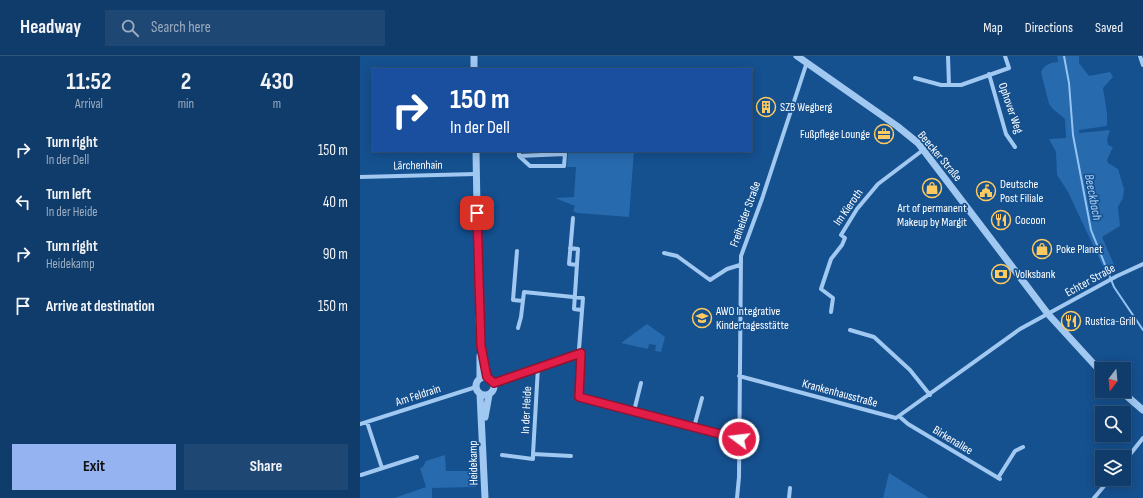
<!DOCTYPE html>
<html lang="en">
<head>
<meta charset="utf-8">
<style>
  :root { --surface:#103c6b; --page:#1e4773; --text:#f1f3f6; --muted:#9cadc1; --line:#30567e; --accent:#95b2f1 }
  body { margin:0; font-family:"Sofia Sans Condensed",sans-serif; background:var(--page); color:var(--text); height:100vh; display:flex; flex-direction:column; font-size:15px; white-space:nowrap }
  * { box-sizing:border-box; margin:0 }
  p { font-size:13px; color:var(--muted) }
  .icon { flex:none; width:22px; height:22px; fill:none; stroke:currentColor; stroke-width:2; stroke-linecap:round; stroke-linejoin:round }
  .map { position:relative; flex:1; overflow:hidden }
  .side { display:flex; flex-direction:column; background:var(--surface); width:360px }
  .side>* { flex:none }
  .hud { position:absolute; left:12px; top:12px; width:380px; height:84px; border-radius:0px; box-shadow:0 2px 10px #0003,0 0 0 1px var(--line); background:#1a4fa0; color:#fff; overflow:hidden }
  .needle { width:26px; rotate:196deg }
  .tools { position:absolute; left:735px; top:306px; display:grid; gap:8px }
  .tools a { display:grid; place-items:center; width:36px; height:36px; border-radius:0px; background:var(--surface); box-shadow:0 2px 10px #0003,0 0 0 1px var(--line); font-size:20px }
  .pin { position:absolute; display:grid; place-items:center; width:34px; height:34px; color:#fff; margin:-17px; border-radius:8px; box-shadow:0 2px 6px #0006 }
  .me { position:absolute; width:44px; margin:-22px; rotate:285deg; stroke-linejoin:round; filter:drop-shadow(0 0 3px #0008) }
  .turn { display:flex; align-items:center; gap:14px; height:84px; padding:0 12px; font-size:18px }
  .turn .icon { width:52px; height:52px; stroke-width:2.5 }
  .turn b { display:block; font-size:28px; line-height:34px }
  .eta { display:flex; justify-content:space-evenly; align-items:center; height:68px; text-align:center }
  .eta b { font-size:24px; font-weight:700; line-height:28px }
  .primary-button { display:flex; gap:8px; margin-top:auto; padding:8px 12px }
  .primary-button a { flex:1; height:46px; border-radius:0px; background:var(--accent); color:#111; font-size:16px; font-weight:700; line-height:46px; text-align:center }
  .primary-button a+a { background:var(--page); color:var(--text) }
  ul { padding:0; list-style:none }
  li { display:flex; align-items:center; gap:12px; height:52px; padding:0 12px }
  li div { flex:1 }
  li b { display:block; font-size:15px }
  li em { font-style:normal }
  header { display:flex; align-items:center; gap:24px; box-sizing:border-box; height:56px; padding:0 20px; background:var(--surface); border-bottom:1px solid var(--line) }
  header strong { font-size:19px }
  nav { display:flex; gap:22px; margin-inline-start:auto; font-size:14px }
  .search { width:280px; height:36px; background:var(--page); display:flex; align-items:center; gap:10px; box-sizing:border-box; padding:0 14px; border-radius:0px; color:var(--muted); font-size:15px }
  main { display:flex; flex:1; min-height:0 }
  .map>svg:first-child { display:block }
  .green { fill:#276aae }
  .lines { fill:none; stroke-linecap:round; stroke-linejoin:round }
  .stream { stroke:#93c4f3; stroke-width:2 }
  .minor { stroke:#a1c8f1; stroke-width:4 }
  .tertiary { stroke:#a1c8f1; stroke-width:7 }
  .route-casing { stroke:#92132f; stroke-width:10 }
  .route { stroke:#e11d48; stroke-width:7 }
  .labels { text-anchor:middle; stroke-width:3.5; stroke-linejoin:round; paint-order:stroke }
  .poi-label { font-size:12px; fill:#fff; stroke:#15508f; text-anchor:start }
  .street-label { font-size:12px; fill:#fff; stroke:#15508f }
  .water-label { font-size:13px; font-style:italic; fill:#add2f8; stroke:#15508f }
</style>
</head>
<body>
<header>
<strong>Headway</strong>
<div class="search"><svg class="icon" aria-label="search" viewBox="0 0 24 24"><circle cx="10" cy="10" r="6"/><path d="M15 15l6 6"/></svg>Search here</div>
<nav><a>Map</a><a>Directions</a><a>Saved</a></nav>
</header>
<main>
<section class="side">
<div class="eta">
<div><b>11:52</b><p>Arrival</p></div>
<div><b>2</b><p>min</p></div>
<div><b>430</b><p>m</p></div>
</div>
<ul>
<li><svg class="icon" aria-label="right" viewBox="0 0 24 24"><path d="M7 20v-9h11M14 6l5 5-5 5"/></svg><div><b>Turn right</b><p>In der Dell</p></div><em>150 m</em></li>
<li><svg class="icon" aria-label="left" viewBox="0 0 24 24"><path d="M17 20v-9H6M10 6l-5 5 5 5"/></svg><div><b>Turn left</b><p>In der Heide</p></div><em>40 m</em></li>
<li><svg class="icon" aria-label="right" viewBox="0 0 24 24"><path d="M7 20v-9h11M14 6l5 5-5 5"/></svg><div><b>Turn right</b><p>Heidekamp</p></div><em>90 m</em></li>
<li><svg class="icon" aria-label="arrive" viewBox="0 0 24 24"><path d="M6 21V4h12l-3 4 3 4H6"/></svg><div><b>Arrive at destination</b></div><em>150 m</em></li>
</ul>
<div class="primary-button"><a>Exit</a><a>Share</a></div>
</section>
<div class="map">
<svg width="783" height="442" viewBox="0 0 783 442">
  <rect width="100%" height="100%" fill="#15508f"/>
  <path class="green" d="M 697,0 L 719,0 L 719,7 L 729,20 L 750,16 L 753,21 L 743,32 L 747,57 L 747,70 L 719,74 L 719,77 L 750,74 L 747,84 L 748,89 L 753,91 L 747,104 L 748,107 L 758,113 L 764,133 L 763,142 L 758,151 L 760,170 L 742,181 L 756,213 L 747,219 L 708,136 L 697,119 L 696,96 L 689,83 L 706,82 L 705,63 L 693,53 L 689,48 L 681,16 C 685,8 690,7 698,6 Z
    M 274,95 L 269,161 L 217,157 L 213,155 L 215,150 L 195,142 L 214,141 L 216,111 L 207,111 L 208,96 Z
    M 287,268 L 305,281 L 301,296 L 295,295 L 296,289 L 289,288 L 288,293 L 261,287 Z
    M 85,399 L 86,415 L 116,415 L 116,431 L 72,432 L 72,442 L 34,442 L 66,431 L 60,412 L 63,411 L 66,405 Z
    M 529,417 L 569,442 L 523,442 Z"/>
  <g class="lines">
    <path class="stream" d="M 704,0 L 709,27 L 713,79 L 731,174 L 754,231 L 783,274"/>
    <path class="minor" d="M 588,0 L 589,29
      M 780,0 L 783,9
      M 629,18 L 646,78 L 655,91
      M 555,22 L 581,29 L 601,29 L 649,12 L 645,0
      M 159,95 L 159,100 L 170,110 L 204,110 L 205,98 L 159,100
      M 0,121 L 116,118
      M 213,162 L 209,208 L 217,209
      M 210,192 L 218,193 L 214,253 L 221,254
      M 157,195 L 153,244 L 163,245
      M 304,197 L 317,200 L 350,224 L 367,213 L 380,209
      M 471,256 L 473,242 L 461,233 L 471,203 L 482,189 L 485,182 L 481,179 L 497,153 L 518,128 L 563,94
      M 158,272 L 161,261 L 164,236 L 223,242 L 219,293 L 221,297 L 219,341 L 379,383
      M 490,274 L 514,281 L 550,314 L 570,339
      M 379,320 L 536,362 L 660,273 L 757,220 L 783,208
      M 134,327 L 221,297
      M 274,355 L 281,327
      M 540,361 L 548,368 L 640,423
      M 7,366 L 22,412
      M 0,368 L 116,331
      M 334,371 L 342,342
      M 173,398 L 178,311
      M 142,399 L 173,403 L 173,398 L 211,400
      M 764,406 L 783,382
      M 1,419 L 57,401
      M 638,422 L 655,395 L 663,391
      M 377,442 L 379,421 L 381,200 L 402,143 L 447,6
      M 429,442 L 430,432
      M 734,442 L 750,423"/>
    <path class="tertiary" d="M 114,0 L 114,13
      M 437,0 L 537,70 L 558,87 L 688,258 L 742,317
      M 116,95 L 119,265 L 121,289 L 127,321
      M 120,300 L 120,322
      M116 330a9 9 0 1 1 18 0a9 9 0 1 1-18 0Z
      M 761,335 L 783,354
      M 120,338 L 125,442
      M 125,361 L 129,339"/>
  </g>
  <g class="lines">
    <defs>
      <path id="route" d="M 117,157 L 121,290 L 127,321 L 134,327 L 221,297 L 219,341 L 379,383"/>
    </defs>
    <use href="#route" class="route-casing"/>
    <use href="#route" class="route"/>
  </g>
  <defs>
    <symbol id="building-ring" viewBox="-11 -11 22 22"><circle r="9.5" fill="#15508f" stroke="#ffca60" stroke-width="1.5"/><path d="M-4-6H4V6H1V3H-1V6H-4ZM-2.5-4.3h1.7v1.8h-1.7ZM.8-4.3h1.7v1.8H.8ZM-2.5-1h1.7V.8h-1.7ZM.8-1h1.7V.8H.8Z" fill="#ffca60"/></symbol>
    <symbol id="office-ring" viewBox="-11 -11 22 22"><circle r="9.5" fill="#15508f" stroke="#ffca60" stroke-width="1.5"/><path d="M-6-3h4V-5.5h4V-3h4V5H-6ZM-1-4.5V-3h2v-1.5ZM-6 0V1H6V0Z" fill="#ffca60"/></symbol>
    <symbol id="shop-ring" viewBox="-11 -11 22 22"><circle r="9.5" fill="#15508f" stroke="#ffca60" stroke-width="1.5"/><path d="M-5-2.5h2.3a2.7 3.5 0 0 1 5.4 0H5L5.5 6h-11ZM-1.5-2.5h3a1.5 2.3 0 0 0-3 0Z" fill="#ffca60"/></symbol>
    <symbol id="civic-ring" viewBox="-11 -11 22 22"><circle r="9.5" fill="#15508f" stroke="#ffca60" stroke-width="1.5"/><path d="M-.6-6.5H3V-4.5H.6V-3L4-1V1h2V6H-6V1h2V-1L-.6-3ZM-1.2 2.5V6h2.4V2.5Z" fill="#ffca60"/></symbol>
    <symbol id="restaurant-ring" viewBox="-11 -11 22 22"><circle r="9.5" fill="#15508f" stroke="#ffca60" stroke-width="1.5"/><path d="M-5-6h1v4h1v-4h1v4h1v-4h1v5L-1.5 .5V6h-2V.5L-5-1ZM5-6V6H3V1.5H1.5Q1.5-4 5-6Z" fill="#ffca60"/></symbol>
    <symbol id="bank-ring" viewBox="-11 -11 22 22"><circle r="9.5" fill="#15508f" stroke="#ffca60" stroke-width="1.5"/><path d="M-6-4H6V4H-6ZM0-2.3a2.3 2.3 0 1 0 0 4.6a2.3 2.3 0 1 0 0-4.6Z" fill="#ffca60"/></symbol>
    <symbol id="school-ring" viewBox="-11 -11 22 22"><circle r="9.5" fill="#15508f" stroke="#ffca60" stroke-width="1.5"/><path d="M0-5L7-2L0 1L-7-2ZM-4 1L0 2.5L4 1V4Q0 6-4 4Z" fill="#ffca60"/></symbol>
  </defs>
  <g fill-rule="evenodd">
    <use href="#building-ring" x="395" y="40" width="22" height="22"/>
    <use href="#office-ring" x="513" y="67" width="22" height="22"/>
    <use href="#shop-ring" x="561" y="121" width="22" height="22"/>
    <use href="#civic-ring" x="615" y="124" width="22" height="22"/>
    <use href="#restaurant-ring" x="630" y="153" width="22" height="22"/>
    <use href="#shop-ring" x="671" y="182" width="22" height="22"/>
    <use href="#bank-ring" x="630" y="207" width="22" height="22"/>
    <use href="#school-ring" x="331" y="251" width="22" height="22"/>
    <use href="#restaurant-ring" x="700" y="254" width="22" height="22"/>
  </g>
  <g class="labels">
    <g class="poi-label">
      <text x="420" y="55">SZB Wegberg</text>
      <text x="510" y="82" text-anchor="end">Fußpflege Lounge</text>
      <text x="640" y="132">Deutsche<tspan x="640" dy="14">Post Filiale</tspan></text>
      <text x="572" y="156" text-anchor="middle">Art of permanent<tspan x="572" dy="14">Makeup by Margit</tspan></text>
      <text x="655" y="168">Cocoon</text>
      <text x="696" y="197">Poke Planet</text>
      <text x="655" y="222">Volksbank</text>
      <text x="356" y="259">AWO Integrative<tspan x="356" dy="14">Kindertagesstätte</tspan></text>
      <text x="725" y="269">Rustica-Grill</text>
    </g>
    <g class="street-label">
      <text transform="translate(651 52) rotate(71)" y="4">Ophover Weg</text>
      <text transform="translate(580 100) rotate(50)" y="4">Beecker Straße</text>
      <text transform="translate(58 109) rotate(-1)" y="4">Lärchenhain</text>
      <text transform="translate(488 151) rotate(-55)" y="4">Im Kieroth</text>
      <text transform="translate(385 158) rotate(-70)" y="4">Freiheider Straße</text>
      <text transform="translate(730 224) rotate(-29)" y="4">Echter Straße</text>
      <text transform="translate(480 337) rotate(15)" y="4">Krankenhausstraße</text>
      <text transform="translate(58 339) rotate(-18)" y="4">Am Feldrain</text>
      <text transform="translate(166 354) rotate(-87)" y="4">In der Heide</text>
      <text transform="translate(593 384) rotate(31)" y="4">Birkenallee</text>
      <text transform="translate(113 407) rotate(-91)" y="4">Heidekamp</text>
    </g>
    <g class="water-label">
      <text transform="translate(734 141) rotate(79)" y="5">Beeckbach</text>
    </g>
  </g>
</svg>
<div class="tools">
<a><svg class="needle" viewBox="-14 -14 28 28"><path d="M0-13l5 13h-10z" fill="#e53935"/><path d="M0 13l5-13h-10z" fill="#9cadc1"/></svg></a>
<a><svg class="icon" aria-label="search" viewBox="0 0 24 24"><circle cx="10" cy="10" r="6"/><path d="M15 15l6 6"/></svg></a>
<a><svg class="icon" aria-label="layers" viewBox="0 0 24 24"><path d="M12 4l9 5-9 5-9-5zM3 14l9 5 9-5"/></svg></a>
</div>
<div class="pin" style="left:117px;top:157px;background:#d93025"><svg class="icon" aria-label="arrive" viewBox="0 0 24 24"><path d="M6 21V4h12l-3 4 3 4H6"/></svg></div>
<svg class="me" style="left:379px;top:383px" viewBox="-20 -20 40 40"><circle r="17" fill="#e11d48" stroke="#fff" stroke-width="3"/><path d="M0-11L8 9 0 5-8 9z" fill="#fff"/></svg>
<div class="hud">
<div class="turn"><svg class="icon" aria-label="right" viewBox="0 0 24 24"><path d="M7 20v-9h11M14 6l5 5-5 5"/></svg><div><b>150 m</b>In der Dell</div></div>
</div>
</div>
</main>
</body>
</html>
